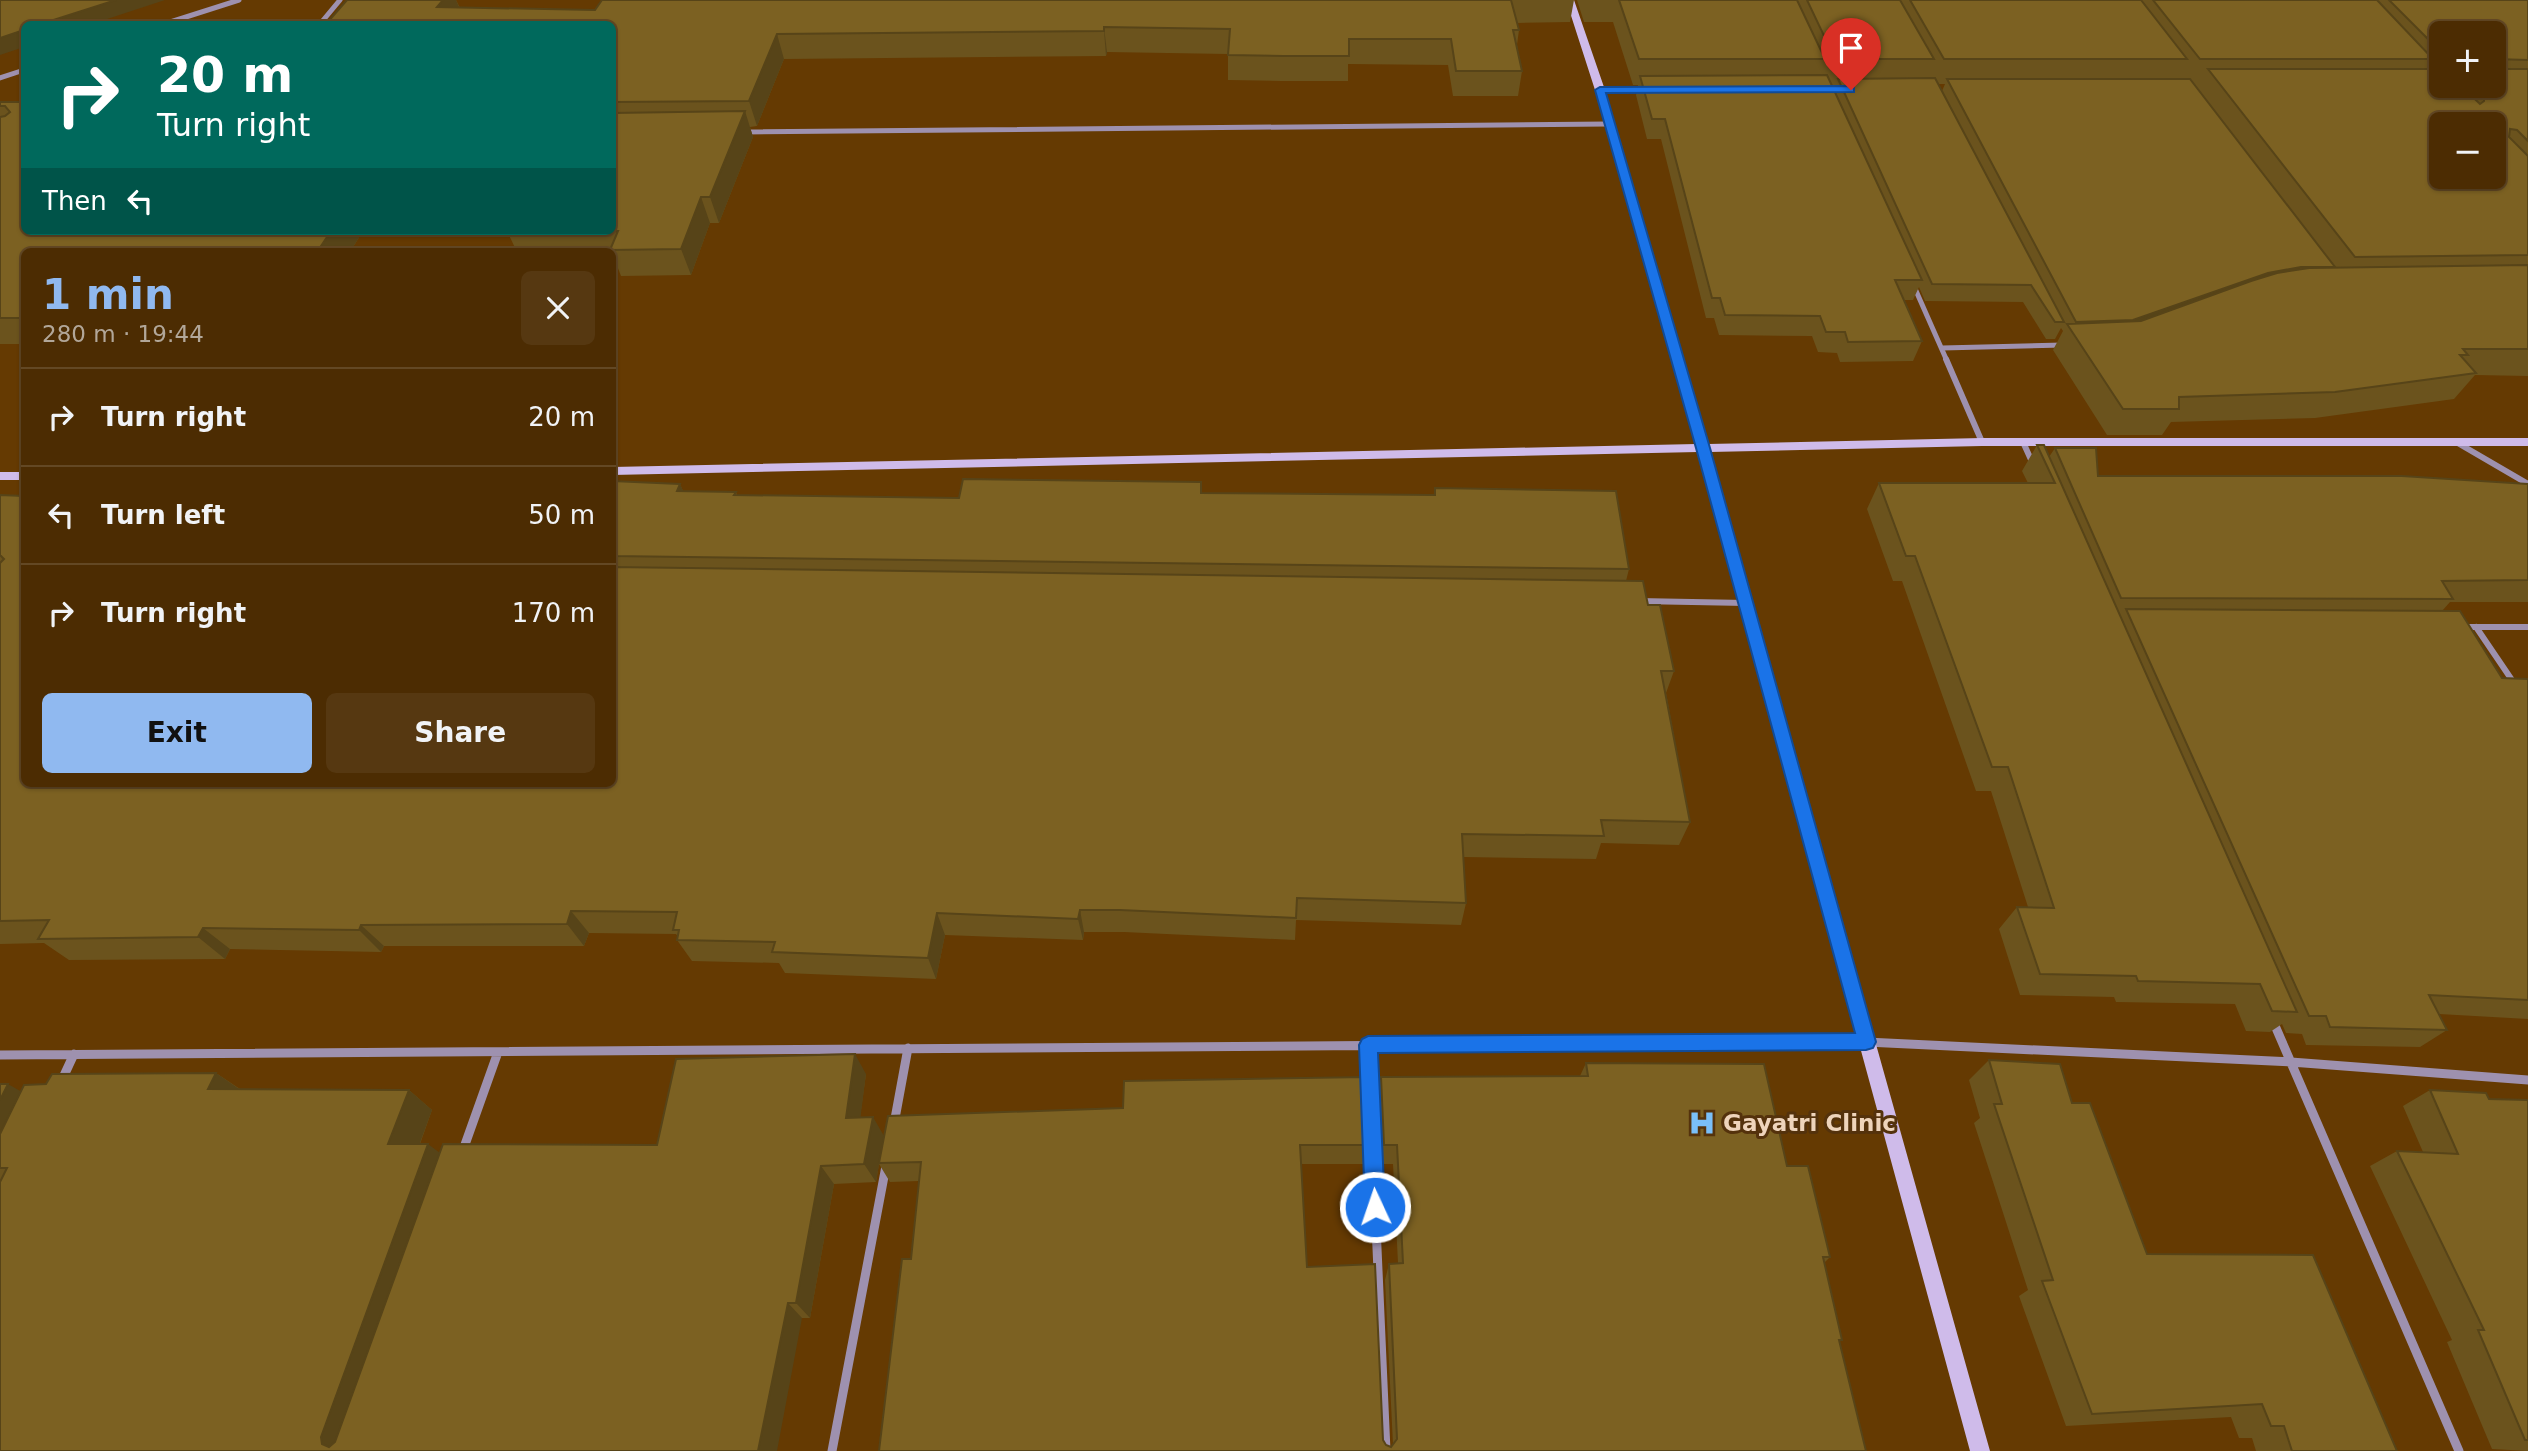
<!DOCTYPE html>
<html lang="en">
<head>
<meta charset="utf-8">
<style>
  :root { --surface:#4c2c02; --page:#563811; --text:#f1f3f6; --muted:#b2a799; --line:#634824; --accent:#90b9f0 }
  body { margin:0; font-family:"DejaVu Sans",sans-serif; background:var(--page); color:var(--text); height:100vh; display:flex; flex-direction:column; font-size:26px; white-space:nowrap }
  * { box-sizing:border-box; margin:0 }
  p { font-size:23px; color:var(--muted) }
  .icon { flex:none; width:38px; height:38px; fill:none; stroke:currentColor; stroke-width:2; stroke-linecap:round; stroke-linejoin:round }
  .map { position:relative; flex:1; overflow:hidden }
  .panel { position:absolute; left:21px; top:248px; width:595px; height:539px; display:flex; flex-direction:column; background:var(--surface); border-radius:10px; box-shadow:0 2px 5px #0004,0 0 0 2px var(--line) }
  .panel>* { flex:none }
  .banner { position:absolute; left:21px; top:21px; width:595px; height:214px; border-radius:10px; box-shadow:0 2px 5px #0004,0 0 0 2px var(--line); background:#00695c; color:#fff; overflow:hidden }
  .controls { position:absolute; left:2429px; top:21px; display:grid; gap:14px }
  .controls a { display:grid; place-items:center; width:77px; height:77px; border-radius:10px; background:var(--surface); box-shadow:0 2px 5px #0004,0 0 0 2px var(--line); font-size:35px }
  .pin { position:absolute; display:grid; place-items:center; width:60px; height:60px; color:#fff; margin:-72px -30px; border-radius:50% 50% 50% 0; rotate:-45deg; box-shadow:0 0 7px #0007 }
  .pin .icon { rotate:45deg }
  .me { position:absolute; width:77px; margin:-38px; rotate:357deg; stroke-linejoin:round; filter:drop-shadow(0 0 5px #0008) }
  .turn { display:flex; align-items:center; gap:24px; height:147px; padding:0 21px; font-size:32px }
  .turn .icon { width:91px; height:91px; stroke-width:2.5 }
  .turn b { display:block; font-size:49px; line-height:60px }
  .then { display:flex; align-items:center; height:66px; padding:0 21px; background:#0003; gap:14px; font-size:26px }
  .round { display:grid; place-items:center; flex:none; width:74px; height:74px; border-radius:10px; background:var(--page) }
  .headline { display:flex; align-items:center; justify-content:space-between; height:119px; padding:0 21px }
  h1 { font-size:42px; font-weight:600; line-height:52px; color:var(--accent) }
  .button { display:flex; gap:14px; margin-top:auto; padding:14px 21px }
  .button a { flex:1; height:80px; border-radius:10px; background:var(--accent); color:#111; font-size:28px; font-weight:600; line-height:80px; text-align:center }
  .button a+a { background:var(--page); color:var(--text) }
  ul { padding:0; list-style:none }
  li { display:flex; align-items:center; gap:21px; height:98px; padding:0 21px; border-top:2px solid var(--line) }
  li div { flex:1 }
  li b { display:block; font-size:26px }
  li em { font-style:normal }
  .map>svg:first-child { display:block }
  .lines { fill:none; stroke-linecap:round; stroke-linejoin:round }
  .street-far2 { stroke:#9e91af; stroke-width:5 }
  .street-far1 { stroke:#9e91af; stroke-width:6 }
  .street { stroke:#9e91af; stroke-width:9 }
  .secondary { fill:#cfbbea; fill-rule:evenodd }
  .wall { fill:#6b531d; fill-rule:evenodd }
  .shaded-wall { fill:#574418 }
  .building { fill:#7c6122; stroke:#574418; stroke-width:2; fill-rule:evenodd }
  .route { fill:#1a73e8; stroke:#114b97; stroke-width:2 }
  .labels { text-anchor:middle; stroke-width:6; stroke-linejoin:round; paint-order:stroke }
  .near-poi-label { font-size:23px; font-weight:bold; fill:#eed4bb; stroke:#54320c; text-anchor:start }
</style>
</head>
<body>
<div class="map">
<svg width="2528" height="1451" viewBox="0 0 2528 1451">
  <rect width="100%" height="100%" fill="#653a02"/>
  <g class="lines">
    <path class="street-far2" d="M 164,24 L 239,0
      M 320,24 L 340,0
      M 0,78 L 24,70
      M 1600,90 L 1645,90
      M 745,132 L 1608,124
      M 1913,284 L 1947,361
      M 1942,348 L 2063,345"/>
    <path class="street-far1" d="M 1946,359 L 1982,442
      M 2023,442 L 2033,464
      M 2456,442 L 2528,484
      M 1638,601 L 1746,603
      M 2462,627 L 2528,627
      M 2476,627 L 2516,686"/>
    <path class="street" d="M 2273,1021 L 2459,1451
      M 1368,1045 L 1386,1451
      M 0,1055 L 1866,1042 L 2291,1062 L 2528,1080
      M 61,1082 L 74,1054
      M 894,1124 L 908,1048
      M 462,1153 L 498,1052
      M 832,1451 L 886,1166"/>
    <path class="secondary" d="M 1566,0 L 1574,0 L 1605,90 L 1708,444 L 1982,438 L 2528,438 L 2528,446 L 1982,446 L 1710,452 L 1990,1451 L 1970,1451 L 1698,452 L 612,475 L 612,467 L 1696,444 L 1595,90 Z
      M 0,472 L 24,472 L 24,480 L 0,480 Z"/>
  </g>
  <path class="wall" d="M 347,0 L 456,0 L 460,8 L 595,10 L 602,0 L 1574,0 L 1570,22 L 1517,23 L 1519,30 L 1517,45 L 1522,71 L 1518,96 L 1453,96 L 1448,65 L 1348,64 L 1348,81 L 1282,81 L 1228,80 L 1228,54 L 1107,52 L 1106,56 L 784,59 L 757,126 L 750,127 L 753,137 L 719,223 L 710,223 L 691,275 L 621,276 L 614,258 L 612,258 L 612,252 L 517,252 L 508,233 L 612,231 L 612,24 Z
    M 1577,0 L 2528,0 L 2528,376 L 2475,375 L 2454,399 L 2315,418 L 2171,422 L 2162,435 L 2107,435 L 2053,350 L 2063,331 L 2061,328 L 2055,339 L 2046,339 L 2023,302 L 1925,301 L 1919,287 L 1913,300 L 1904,300 L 1922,341 L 1913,361 L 1840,362 L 1837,353 L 1818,352 L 1812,336 L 1719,335 L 1714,318 L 1706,318 L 1661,139 L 1647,139 L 1636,95 L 1638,85 L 1633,85 L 1613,22 L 1584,22 ZM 2441,33 L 2494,33 L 2494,86 L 2441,86 ZM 1938,84 L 1945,84 L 1942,91 Z
    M 0,102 L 24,102 L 24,231 L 363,231 L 350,252 L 24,252 L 24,344 L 0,344 Z
    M 2037,445 L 2049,457 L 2055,448 L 2098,476 L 2528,484 L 2528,602 L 2450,602 L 2442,611 L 2502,678 L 2528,679 L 2528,1019 L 2439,1014 L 2447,1030 L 2420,1047 L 2306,1045 L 2302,1034 L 2286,1033 L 2282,1024 L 2270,1032 L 2246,1031 L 2235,1004 L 2116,1002 L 2114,997 L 2020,995 L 1999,929 L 2017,907 L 2028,907 L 1991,791 L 1976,791 L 1902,581 L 1893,581 L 1867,509 L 1879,483 L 2028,483 L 2022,471 Z
    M 612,481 L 680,484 L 683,491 L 736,492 L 737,495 L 959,498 L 1201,482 L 1202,493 L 1434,495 L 1435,488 L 1629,569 L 1626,581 L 1648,605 L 1674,671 L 1666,693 L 1690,822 L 1679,845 L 1601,843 L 1596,859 L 1463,857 L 1466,903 L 1461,925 L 1296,920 L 1295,940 L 1124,932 L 1084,932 L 1083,940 L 945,935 L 936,979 L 785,973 L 779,963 L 692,961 L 677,940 L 678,937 L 676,934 L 589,933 L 584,946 L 384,946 L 381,952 L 230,949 L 225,959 L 69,960 L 44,943 L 0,944 L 0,495 L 612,784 Z
    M 1989,1060 L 2072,1103 L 2147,1254 L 2397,1451 L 2256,1451 L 2252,1438 L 2239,1438 L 2231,1417 L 2066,1426 L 2019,1296 L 2028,1290 L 1974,1123 L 1980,1118 L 1969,1080 Z
    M 1586,1063 L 1787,1166 L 1830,1257 L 1824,1263 L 1842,1340 L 1839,1342 L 1866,1451 L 879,1451 L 911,1259 L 919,1181 L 890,1182 L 879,1164 L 876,1182 L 834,1184 L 810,1318 L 802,1318 L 0,1451 L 0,1084 L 21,1092 L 46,1084 L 216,1073 L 240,1089 L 409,1090 L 432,1110 L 420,1144 L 440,1153 L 657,1145 L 866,1074 L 860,1117 L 884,1136 L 1369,1145 L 1366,1164 L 1301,1164 L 1307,1267 L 1383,1440 L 1386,1445 L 1391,1447 L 1393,1445 L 1385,1280 L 1389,1264 L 1398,1263 L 1393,1164 L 1380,1164 L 1377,1097 L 1381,1077 L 1580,1076 Z
    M 2430,1090 L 2489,1099 L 2528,1100 L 2528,1451 L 2492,1449 L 2447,1342 L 2452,1340 L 2370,1166 L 2397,1151 L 2423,1152 L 2403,1106 Z"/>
  <path class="shaded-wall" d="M 116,0 L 165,0 L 92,24 L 41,24 Z
    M 443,0 L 456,0 L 462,14 L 437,7 Z
    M 1104,27 L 1107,52 L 1106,56 L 1104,31 Z
    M 24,30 L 24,47 L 0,55 L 0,38 Z
    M 777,34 L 784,59 L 757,126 L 749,101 Z
    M 745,111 L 753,137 L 719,223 L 710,197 Z
    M 701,197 L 710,223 L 691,275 L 681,249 Z
    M 331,231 L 363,231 L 350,252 L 317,252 Z
    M 2301,267 L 2290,284 L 2123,337 L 2133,320 L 2268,273 Z
    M 680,484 L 692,510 L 677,491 Z
    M 1080,910 L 1084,932 L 1083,940 L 1078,919 Z
    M 571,911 L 589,933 L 584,946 L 567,924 Z
    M 937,913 L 945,935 L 936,979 L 928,958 Z
    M 361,925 L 384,946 L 381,952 L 359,930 Z
    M 203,928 L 230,949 L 225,959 L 198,937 Z
    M 855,1054 L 866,1074 L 858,1137 L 846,1118 Z
    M 216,1073 L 245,1093 L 208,1089 Z
    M 8,1084 L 43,1104 L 0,1168 L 0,1100 Z
    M 409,1090 L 432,1110 L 413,1162 L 388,1144 Z
    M 873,1117 L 884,1136 L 876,1182 L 864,1164 Z
    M 428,1144 L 452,1162 L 340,1451 L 322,1444 L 321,1437 Z
    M 821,1166 L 834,1184 L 810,1318 L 796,1303 Z
    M 788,1303 L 802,1318 L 777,1451 L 758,1451 Z"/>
  <path class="building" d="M 0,0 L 116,0 L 41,24 L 24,24 L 24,30 L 0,38 Z
    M 347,0 L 443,0 L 437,7 L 595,10 L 602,0 L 1511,0 L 1519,30 L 1513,30 L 1522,71 L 1456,71 L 1451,39 L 1349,39 L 1349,56 L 1283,56 L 1228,55 L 1230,29 L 1104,27 L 1104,31 L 777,34 L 749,101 L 612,102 L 612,24 L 326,24 Z
    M 1619,0 L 1797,0 L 1825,59 L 1639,59 Z
    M 1807,0 L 1900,0 L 1934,59 L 1835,59 Z
    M 1910,0 L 2141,0 L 2187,59 L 1944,59 Z
    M 2153,0 L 2377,0 L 2433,59 L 2200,59 Z
    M 2389,0 L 2528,0 L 2528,60 L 2494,59 L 2494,33 L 2441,33 L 2441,52 Z
    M 2208,69 L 2441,69 L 2441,86 L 2461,86 L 2480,104 L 2484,101 L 2484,95 L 2474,86 L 2494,86 L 2494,69 L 2528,69 L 2528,141 L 2517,130 L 2510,129 L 2509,137 L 2528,156 L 2528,255 L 2355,257 ZM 2441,124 L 2494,124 L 2494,177 L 2441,177 Z
    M 1827,75 L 1922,280 L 1895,280 L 1922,341 L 1848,342 L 1845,332 L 1826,332 L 1820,316 L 1725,315 L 1720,298 L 1712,298 L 1665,119 L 1652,119 L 1640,76 Z
    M 1935,78 L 2064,322 L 2055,322 L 2031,285 L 1932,284 L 1838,79 Z
    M 1947,79 L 2190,79 L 2335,267 L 2301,267 L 2268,273 L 2133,320 L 2076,322 Z
    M 0,102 L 24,102 L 24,231 L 331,231 L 317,252 L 24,252 L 24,318 L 0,318 L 0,117 L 5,116 L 10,112 L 5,106 L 0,106 Z
    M 745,111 L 710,197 L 701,197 L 681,249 L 610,250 L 618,231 L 508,233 L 509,231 L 612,231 L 612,113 Z
    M 2528,265 L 2528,349 L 2463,349 L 2468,355 L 2460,355 L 2476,373 L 2335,392 L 2179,397 L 2179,409 L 2123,409 L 2067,324 L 2141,321 L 2251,281 L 2277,273 L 2309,268 Z
    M 2037,445 L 2044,445 L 2297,1012 L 2272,1011 L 2260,984 L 2138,981 L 2136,976 L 2040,974 L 2017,907 L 2054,908 L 2008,767 L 1992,767 L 1915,556 L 1906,556 L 1879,483 L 2055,483 Z
    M 2055,448 L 2096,448 L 2098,476 L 2402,476 L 2528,484 L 2528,580 L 2442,581 L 2453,599 L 2121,598 Z
    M 963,479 L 1201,482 L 1201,493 L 1435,495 L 1435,488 L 1616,491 L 1629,569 L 612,556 L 612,481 L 680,484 L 677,491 L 736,492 L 734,495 L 959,498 Z
    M 0,495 L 24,496 L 24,784 L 612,784 L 612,567 L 1643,581 L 1648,605 L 1660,605 L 1674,671 L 1661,671 L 1690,822 L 1601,820 L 1604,836 L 1462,834 L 1466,903 L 1297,898 L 1296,918 L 1120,910 L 1080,910 L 1078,919 L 937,913 L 928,958 L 772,952 L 775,942 L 677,940 L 679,930 L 673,930 L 677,912 L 571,911 L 567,924 L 361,925 L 359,930 L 203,928 L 198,937 L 38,939 L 49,920 L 0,921 L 0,563 L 4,559 L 0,555 Z
    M 2126,609 L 2460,611 L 2502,678 L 2528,679 L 2528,1000 L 2429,995 L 2447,1030 L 2330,1027 L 2326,1016 L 2309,1016 Z
    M 855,1054 L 846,1118 L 873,1117 L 864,1164 L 821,1166 L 796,1303 L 788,1303 L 758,1451 L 0,1451 L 0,1182 L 7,1168 L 0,1168 L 0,1134 L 24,1085 L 46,1084 L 52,1074 L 216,1073 L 208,1089 L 409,1090 L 388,1144 L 428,1144 L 321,1437 L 322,1444 L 329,1447 L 335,1442 L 443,1144 L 657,1145 L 676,1059 Z
    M 1989,1060 L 2060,1064 L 2072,1103 L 2090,1103 L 2147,1254 L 2313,1255 L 2397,1451 L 2292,1451 L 2284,1426 L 2271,1426 L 2262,1404 L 2092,1414 L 2042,1281 L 2053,1280 L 1994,1104 L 2002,1104 Z
    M 1586,1063 L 1764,1064 L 1787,1166 L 1808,1166 L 1830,1257 L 1823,1257 L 1842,1340 L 1839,1340 L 1866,1451 L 879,1451 L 902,1259 L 911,1259 L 921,1162 L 879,1163 L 888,1116 L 1123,1108 L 1124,1081 L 1366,1077 L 1369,1145 L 1300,1145 L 1307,1267 L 1375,1264 L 1383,1440 L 1386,1445 L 1391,1447 L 1397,1439 L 1389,1264 L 1403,1263 L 1397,1145 L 1384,1145 L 1381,1077 L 1588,1076 Z
    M 0,1084 L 8,1084 L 0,1100 Z
    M 2430,1090 L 2486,1093 L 2489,1099 L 2528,1100 L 2528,1440 L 2525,1440 L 2478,1330 L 2484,1330 L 2397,1151 L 2458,1154 Z"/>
  <path class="route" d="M 1851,86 L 1854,87 L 1854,92 L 1606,93 L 1710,448 L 1876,1042 L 1873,1048 L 1866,1050 L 1378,1053 L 1385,1207 L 1382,1214 L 1375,1217 L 1368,1214 L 1365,1207 L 1359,1045 L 1362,1039 L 1368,1036 L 1855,1033 L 1696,448 L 1595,90 L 1600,87 Z"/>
  <defs>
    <symbol id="hospital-bare" viewBox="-9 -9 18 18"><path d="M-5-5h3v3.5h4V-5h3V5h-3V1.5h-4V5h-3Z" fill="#7abff8" stroke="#54320c" stroke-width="2.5" paint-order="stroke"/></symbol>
  </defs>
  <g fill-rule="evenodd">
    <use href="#hospital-bare" x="1683" y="1104" width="38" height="38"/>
  </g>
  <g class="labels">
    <g class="near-poi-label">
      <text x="1723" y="1131">Gayatri Clinic</text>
    </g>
  </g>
</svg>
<div class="controls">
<a>+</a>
<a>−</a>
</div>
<div class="pin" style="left:1851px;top:90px;background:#d93025"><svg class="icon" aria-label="arrive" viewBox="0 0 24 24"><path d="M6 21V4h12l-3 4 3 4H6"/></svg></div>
<svg class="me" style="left:1375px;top:1207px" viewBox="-20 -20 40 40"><circle r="17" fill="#1a73e8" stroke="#fff" stroke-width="3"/><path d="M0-11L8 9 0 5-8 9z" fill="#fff"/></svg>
<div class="banner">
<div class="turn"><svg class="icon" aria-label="right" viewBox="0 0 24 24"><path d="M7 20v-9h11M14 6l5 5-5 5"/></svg><div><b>20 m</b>Turn right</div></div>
<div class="then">Then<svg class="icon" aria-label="left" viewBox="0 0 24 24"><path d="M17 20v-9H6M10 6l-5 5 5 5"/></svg></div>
</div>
<section class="panel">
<div class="headline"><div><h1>1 min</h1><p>280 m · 19:44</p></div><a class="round"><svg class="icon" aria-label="close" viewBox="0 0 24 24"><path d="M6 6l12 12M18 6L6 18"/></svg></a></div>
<ul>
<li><svg class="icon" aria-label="right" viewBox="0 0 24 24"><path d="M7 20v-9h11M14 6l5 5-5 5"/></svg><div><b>Turn right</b></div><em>20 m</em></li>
<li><svg class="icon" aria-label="left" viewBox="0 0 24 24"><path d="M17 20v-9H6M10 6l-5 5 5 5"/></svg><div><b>Turn left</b></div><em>50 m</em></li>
<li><svg class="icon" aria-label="right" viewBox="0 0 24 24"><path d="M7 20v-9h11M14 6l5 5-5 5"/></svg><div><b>Turn right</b></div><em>170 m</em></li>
</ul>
<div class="button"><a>Exit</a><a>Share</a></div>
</section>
</div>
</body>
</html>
